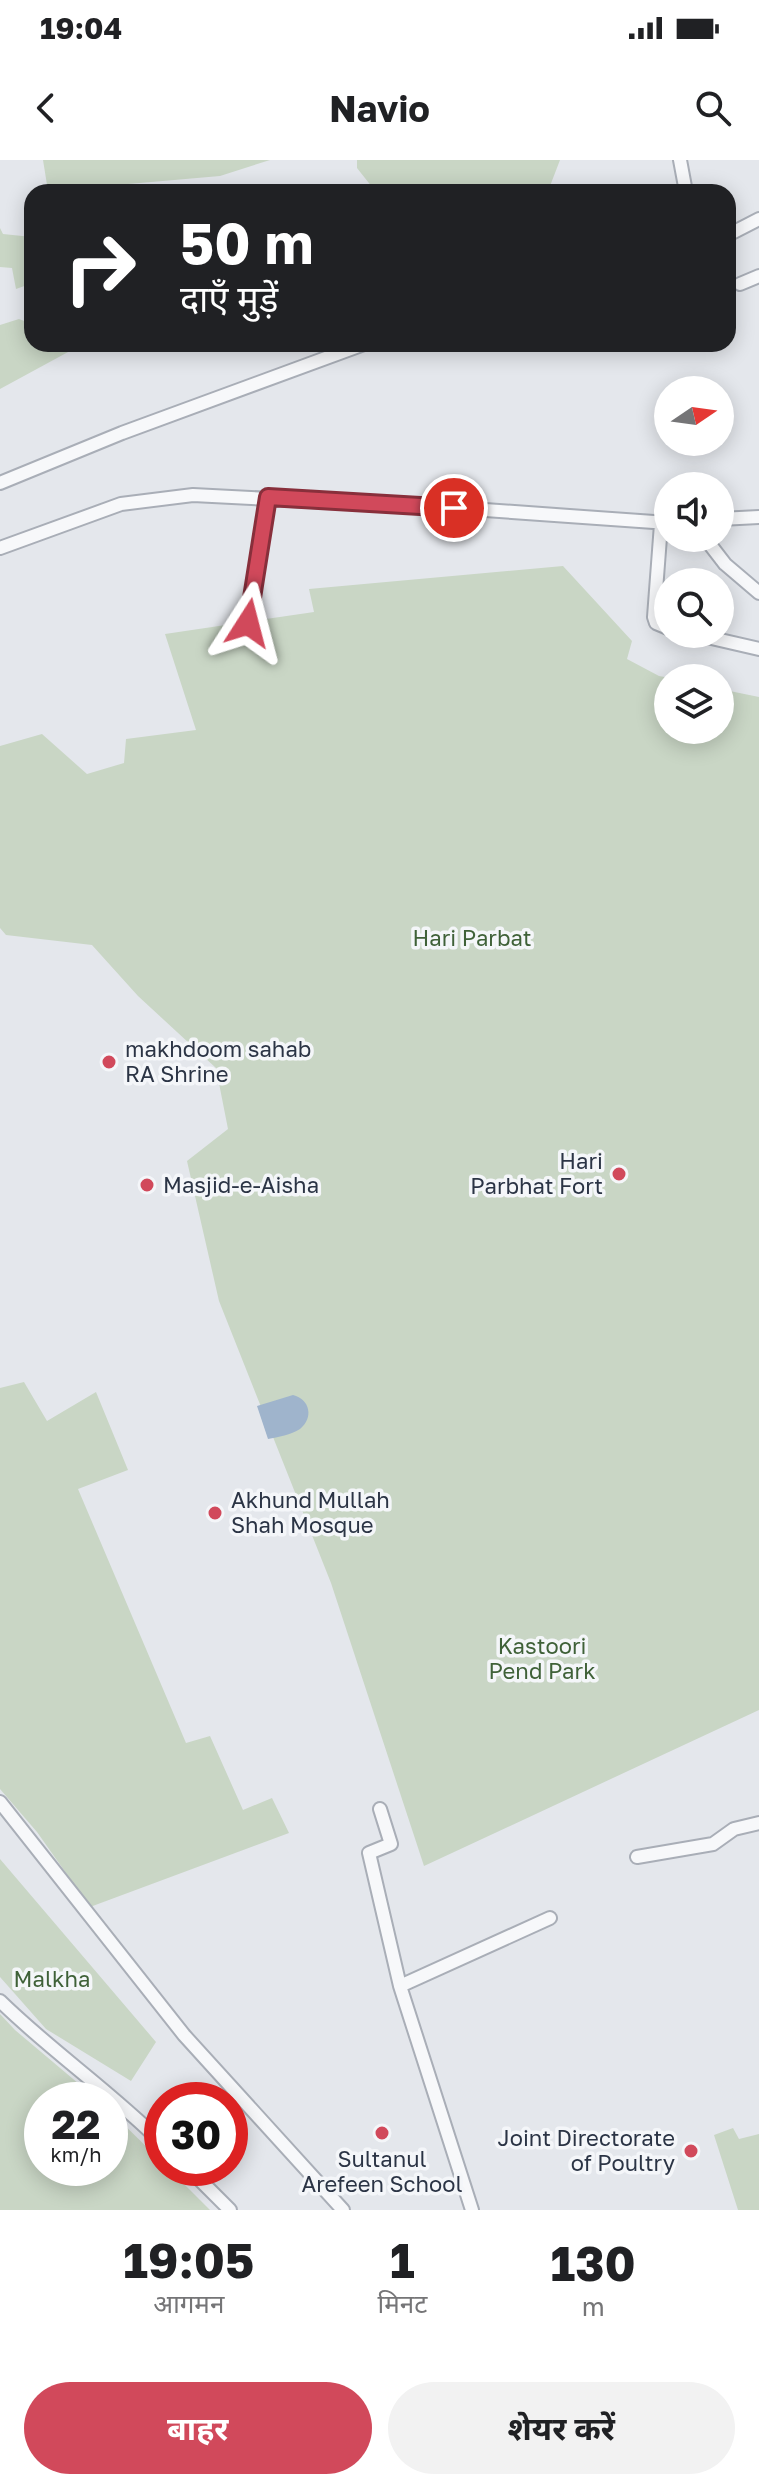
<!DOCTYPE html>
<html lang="hi">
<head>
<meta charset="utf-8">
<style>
  :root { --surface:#fff; --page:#f2f2f2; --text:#202124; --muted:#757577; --accent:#d1495b }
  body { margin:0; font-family:"Golos Text","Noto Sans Devanagari",sans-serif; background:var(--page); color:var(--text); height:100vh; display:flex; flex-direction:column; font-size:30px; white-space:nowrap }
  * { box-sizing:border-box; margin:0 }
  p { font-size:26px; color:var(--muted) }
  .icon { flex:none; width:44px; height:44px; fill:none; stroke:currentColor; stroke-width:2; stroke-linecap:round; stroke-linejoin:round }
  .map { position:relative; height:2050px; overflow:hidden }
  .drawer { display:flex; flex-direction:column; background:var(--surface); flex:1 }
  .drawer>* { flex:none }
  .hud { position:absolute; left:24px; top:24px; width:712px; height:168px; border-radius:24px; box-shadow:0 4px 20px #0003; background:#202124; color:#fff; overflow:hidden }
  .needle { width:52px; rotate:77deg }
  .buttons { position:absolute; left:654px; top:216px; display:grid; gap:16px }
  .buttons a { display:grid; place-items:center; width:80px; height:80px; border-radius:50%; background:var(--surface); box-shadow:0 4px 20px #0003; font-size:40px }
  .speed { position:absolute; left:24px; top:1922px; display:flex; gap:16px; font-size:40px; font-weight:700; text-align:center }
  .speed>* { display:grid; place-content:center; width:104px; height:104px; border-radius:50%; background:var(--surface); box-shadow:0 4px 20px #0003; line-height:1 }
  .speed small { font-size:20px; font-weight:400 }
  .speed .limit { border:12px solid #d22; background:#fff; color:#111 }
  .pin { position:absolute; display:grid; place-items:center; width:68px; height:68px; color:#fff; margin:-34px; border:4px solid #fff; border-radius:50%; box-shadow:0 2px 8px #0007 }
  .me { position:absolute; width:88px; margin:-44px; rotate:9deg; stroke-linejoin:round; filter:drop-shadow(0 0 6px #0008) }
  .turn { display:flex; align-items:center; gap:28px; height:168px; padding:0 24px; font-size:36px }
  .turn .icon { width:104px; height:104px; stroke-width:2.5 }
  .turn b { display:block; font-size:56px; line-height:68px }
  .eta { display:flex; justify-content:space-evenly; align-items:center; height:136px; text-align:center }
  .eta b { font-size:48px; font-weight:700; line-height:56px }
  .button { display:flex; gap:16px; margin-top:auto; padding:16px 24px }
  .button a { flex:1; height:92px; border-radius:48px; background:var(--accent); color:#fff; font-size:32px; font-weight:700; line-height:92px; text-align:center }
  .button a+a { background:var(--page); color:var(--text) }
  .status { display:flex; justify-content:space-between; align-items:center; height:56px; padding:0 40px; background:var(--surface); direction:ltr }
  .status svg { height:22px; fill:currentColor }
  header { display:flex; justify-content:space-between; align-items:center; height:104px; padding:0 24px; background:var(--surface); font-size:36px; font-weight:700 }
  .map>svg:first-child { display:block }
  .green { fill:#c9d6c5 }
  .water { fill:#9fb4cc }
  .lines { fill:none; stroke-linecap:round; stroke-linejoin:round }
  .minor-casing { stroke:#a9aeb7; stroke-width:16 }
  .minor { stroke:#f7f8fa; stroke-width:12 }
  .route-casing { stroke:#882f3b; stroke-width:20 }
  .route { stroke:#d1495b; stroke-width:14 }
  .poi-dot { fill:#d1495b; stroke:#f4f6f9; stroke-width:3 }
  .labels { text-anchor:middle; stroke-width:7; stroke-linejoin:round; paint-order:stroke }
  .park-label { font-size:22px; fill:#3f6138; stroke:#f4f6f9 }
  .poi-label { font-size:22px; fill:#2b3445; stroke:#f4f6f9; text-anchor:start }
</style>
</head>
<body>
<div class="status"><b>19:04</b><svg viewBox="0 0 49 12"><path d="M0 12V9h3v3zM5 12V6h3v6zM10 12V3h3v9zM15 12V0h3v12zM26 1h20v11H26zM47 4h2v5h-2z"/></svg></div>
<header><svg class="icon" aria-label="back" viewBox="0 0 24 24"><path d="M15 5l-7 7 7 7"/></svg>Navio<svg class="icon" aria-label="search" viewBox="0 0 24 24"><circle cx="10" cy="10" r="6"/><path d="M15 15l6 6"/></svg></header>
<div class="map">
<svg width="759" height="2050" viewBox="0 0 759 2050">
  <rect width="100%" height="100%" fill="#e4e7ec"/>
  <path class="green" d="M 43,0 L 270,0 L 220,16 L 48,31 Z
    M 357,0 L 560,0 L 550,26 L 537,32 L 376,32 L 357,8 Z
    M 0,68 L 3,74 L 32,77 L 32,130 L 30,124 L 16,129 L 12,108 L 0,107 Z
    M 19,159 L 32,164 L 32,184 L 81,185 L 0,229 L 0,165 Z
    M 563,406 L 632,481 L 627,499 L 659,516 L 670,518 L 668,518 L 668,570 L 720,570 L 720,529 L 759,537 L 759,1550 L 424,1706 L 331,1423 L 219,1141 L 187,1001 L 228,969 L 216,908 L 138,836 L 92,785 L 6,775 L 0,768 L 0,586 L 42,574 L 87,614 L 124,603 L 126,579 L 196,570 L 165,474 L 314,452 L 309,429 Z
    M 24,1222 L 47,1261 L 96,1232 L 128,1310 L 78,1329 L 186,1583 L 210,1576 L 243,1650 L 272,1638 L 289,1673 L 90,1747 L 37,1672 L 0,1629 L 0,1228 Z
    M 0,1699 L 156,1882 L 131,1921 L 46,1869 L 0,1817 Z
    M 0,1854 L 15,1870 L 98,1940 L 42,1940 L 42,2008 L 110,2008 L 110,1951 L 162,2002 L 162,2008 L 168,2008 L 210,2050 L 0,2050 Z
    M 733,1968 L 739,1979 L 759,1974 L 759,2050 L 738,2050 L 714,1975 Z"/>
  <path class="water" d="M 293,1235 C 310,1239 314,1258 300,1269 C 291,1275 278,1277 268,1279 L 257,1246 Z"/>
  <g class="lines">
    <defs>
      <path id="minor" d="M 680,0 L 686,32
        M 728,75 L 759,59
        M 740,124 L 759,116
        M 0,323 L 122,273 L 364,184
        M 720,359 L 759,357
        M 661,364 L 654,457 L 656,463 L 668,468
        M 705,378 L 725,404 L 759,433
        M 0,388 L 121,344 L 193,335 L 485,350 L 668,363
        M 248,463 L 268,337
        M 694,474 L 759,489
        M 0,1642 L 184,1875 L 343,2050
        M 380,1649 L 391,1684 L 369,1693 L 400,1826 L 472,2050
        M 637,1697 L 713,1684 L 734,1669 L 759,1663
        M 400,1826 L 550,1758
        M 0,1841 C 51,1891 111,1932 162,1983
        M 188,2008 L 230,2050"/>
    </defs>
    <use href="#minor" class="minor-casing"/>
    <use href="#minor" class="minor"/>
  </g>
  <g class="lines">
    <defs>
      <path id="route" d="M 248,463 L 268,337 L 454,348"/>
    </defs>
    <use href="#route" class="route-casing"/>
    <use href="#route" class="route"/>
  </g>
  <g class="poi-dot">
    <circle cx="109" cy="902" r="8"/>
    <circle cx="619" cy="1014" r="8"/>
    <circle cx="147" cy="1025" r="8"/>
    <circle cx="215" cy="1353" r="8"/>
    <circle cx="382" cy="1973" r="8"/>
    <circle cx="691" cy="1991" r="8"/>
  </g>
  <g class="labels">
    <g class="park-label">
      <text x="472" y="786">Hari Parbat</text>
      <text x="542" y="1494">Kastoori<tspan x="542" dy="25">Pend Park</tspan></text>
      <text x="52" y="1827">Malkha</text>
    </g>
    <g class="poi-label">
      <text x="125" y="897">makhdoom sahab<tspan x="125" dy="25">RA Shrine</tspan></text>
      <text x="603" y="1009" text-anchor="end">Hari<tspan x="603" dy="25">Parbhat Fort</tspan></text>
      <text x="163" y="1033">Masjid-e-Aisha</text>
      <text x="231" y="1348">Akhund Mullah<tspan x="231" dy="25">Shah Mosque</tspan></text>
      <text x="675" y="1986" text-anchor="end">Joint Directorate<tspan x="675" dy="25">of Poultry</tspan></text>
      <text x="382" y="2007" text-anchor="middle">Sultanul<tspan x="382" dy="25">Arefeen School</tspan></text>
    </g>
  </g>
</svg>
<div class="buttons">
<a><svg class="needle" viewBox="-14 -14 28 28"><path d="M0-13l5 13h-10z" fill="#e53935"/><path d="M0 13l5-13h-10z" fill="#757577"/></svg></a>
<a><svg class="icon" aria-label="sound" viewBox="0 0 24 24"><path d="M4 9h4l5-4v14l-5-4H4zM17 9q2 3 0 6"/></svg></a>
<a><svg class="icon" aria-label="search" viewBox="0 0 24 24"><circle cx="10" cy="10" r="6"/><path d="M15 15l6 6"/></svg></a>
<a><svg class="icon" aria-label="layers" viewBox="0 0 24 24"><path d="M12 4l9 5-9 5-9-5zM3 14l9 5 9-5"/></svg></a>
</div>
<div class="speed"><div>22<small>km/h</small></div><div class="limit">30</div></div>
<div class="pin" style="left:454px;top:348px;background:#d93025"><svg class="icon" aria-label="arrive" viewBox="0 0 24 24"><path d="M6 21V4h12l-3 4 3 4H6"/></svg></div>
<svg class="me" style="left:248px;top:463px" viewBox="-20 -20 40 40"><path d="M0-17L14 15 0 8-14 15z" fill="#d1495b" stroke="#fff" stroke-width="4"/></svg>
<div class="hud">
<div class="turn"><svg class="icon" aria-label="right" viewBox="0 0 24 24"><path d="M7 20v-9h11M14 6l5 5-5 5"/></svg><div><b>50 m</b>दाएँ मुड़ें</div></div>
</div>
</div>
<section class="drawer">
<div class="eta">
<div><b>19:05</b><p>आगमन</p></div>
<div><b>1</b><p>मिनट</p></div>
<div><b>130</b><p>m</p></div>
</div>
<div class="button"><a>बाहर</a><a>शेयर करें</a></div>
</section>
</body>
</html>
